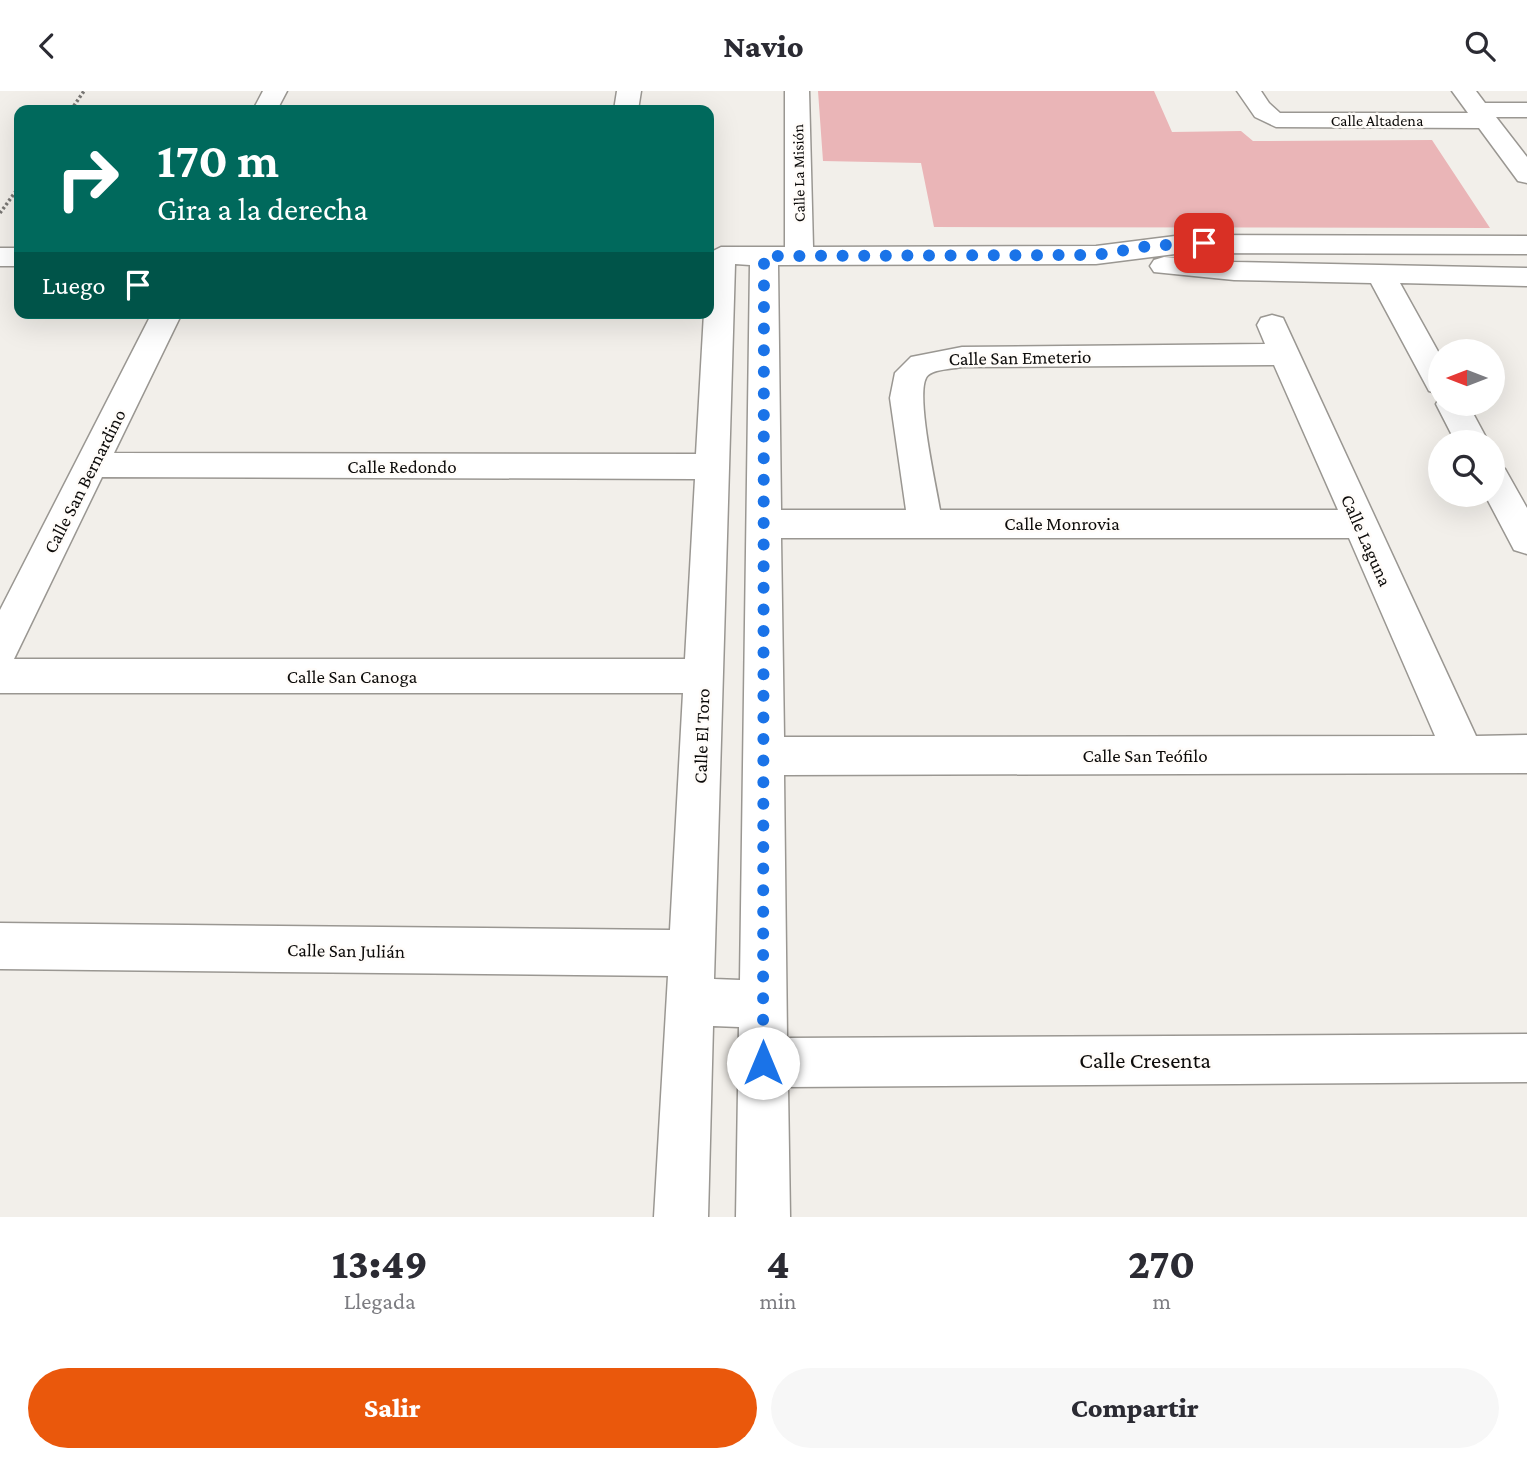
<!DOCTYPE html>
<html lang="es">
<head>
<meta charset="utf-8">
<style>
  :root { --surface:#fff; --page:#f7f7f7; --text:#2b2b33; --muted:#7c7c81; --accent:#ea580c }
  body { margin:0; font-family:"Crimson Pro",serif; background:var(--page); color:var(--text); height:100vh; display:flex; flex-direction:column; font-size:26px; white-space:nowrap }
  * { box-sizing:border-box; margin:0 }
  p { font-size:23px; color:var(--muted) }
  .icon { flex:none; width:38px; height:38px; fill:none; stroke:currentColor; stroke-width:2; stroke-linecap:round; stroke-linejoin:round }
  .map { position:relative; height:1126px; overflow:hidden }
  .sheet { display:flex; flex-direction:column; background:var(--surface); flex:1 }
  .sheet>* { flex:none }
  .top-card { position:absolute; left:14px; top:14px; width:700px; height:214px; border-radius:14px; box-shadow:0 7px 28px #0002; background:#00695c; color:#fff; overflow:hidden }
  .needle { width:46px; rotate:270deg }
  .tools { position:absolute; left:1428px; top:248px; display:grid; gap:14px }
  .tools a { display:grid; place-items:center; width:77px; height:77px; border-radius:50%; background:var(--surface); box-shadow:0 7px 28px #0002; font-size:35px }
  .pin { position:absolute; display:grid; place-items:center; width:60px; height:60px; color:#fff; margin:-30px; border-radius:14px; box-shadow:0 4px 10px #0006 }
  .me { position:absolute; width:77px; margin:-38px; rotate:0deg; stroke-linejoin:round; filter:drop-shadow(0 0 5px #0008) }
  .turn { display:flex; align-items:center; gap:24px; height:147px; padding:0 28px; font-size:32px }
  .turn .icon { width:91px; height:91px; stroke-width:2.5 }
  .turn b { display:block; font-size:49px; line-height:60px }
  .then { display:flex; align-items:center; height:66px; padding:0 28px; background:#0003; gap:14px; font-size:26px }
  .eta { display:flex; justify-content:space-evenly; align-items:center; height:119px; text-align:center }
  .eta b { font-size:42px; font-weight:800; line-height:49px }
  .action { display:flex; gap:14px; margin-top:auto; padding:14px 28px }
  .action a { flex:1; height:80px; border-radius:42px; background:var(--accent); color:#fff; font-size:28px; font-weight:800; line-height:80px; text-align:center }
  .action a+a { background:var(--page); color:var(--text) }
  header { display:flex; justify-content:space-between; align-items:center; height:91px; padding:0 28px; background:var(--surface); font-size:32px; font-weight:800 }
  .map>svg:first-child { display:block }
  .green { fill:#eab5b7 }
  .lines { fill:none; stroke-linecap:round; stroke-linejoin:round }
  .minor-casing { stroke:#9a9792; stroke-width:3 }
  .path { stroke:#787673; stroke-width:3.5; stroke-dasharray:2.5 2.5; stroke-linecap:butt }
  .minor { fill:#fff; fill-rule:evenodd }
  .route { stroke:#1a73e8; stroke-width:12; stroke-dasharray:0 21.6 }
  .labels { text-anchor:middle; stroke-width:5; stroke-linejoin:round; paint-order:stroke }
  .far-street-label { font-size:16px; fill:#0c0b0a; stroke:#fffcf9 }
  .street-label { font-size:19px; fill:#0c0b0a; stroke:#fffcf9 }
  .near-street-label { font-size:23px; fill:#0c0b0a; stroke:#fffcf9 }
</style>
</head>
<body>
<header><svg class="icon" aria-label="back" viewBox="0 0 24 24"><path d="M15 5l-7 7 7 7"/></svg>Navio<svg class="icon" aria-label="search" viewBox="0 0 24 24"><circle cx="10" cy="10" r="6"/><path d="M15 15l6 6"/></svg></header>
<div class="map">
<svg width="1527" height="1126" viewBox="0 0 1527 1126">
  <rect width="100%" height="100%" fill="#f2efea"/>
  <path class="green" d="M 818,0 L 1154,0 L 1172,41 L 1241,40 L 1253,50 L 1432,49 L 1490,137 L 934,136 L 921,72 L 823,70 Z"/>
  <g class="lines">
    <defs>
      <path id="minor" d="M 263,0 L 287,0 L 277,19 L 253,19 Z
        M 617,0 L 641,0 L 638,19 L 614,19 Z
        M 785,0 L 809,0 L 813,156 L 1096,155 L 1183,144 L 1527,145 L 1527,163 L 1183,162 L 1096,173 L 778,174 L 781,419 L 906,419 L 890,307 L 895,282 L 911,266 L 962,256 L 1265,253 L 1257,234 L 1261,227 L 1272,224 L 1283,227 L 1476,645 L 1527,644 L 1527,682 L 784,684 L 787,947 L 1527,943 L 1527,991 L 788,996 L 790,1126 L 736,1126 L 739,936 L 713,935 L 708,1126 L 654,1126 L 668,885 L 0,878 L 0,832 L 670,839 L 683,602 L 0,602 L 0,519 L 152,222 L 182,222 L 114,362 L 696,363 L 704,222 L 709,222 L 709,162 L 721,156 L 785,156 ZM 735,173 L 750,174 L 740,889 L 714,888 ZM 1274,274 L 1338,419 L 940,419 C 936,394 916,306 926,287 C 930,278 953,278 962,276 ZM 102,386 L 695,388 L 685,568 L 14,568 ZM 781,447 L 1349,447 L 1435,645 L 784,646 Z
        M 1237,0 L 1261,0 L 1269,12 L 1280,22 L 1468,22 L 1452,0 L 1476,0 L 1485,12 L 1527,12 L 1527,26 L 1496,26 L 1527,66 L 1527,92 L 1518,90 L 1479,37 L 1276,36 L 1255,26 Z
        M 0,157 L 19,157 L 19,175 L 0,175 Z
        M 1164,166 L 1234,171 L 1527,177 L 1527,195 L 1400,192 L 1440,264 L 1440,303 L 1429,300 L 1371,192 L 1234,189 L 1154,181 L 1150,175 L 1154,169 Z
        M 1440,306 L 1440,313 L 1468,313 L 1489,352 L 1456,352 L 1436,313 Z
        M 1493,374 L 1505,378 L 1527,417 L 1527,463 L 1514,459 L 1485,404 L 1493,404 Z"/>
    </defs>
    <use href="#minor" class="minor-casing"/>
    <path class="path" d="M 71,19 L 84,0
      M 0,122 L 19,96"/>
    <use href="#minor" class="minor"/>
  </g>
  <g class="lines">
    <path class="route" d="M 763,972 L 764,165 L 1096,164 L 1149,155 L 1204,152"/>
  </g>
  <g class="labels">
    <g class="far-street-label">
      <text x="1377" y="35">Calle Altadena</text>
      <text transform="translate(798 82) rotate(-91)" y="6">Calle La Misión</text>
    </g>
    <g class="street-label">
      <text transform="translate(1020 266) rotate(-1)" y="7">Calle San Emeterio</text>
      <text x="402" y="382">Calle Redondo</text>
      <text transform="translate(84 390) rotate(-63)" y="7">Calle San Bernardino</text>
      <text x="1062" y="439">Calle Monrovia</text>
      <text transform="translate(1367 449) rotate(66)" y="7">Calle Laguna</text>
      <text x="352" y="592">Calle San Canoga</text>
      <text transform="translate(701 645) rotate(-88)" y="7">Calle El Toro</text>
      <text x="1145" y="671">Calle San Teófilo</text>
      <text transform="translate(346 859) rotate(1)" y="7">Calle San Julián</text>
    </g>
    <g class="near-street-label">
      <text x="1145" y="977">Calle Cresenta</text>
    </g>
  </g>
</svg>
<div class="tools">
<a><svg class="needle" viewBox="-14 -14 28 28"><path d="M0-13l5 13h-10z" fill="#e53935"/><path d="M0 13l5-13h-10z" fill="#7c7c81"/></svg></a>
<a><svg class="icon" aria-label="search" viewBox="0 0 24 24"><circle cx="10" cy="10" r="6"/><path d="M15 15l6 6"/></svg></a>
</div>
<div class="pin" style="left:1204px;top:152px;background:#d93025"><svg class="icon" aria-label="arrive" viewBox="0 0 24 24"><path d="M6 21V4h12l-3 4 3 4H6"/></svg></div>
<svg class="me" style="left:763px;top:972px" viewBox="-20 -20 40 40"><circle r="19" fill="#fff"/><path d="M0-13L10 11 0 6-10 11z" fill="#1a73e8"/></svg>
<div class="top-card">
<div class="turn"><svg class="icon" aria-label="right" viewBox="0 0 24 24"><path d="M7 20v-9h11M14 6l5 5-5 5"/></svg><div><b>170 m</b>Gira a la derecha</div></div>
<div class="then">Luego<svg class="icon" aria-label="arrive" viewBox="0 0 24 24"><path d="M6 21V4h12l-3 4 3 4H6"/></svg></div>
</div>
</div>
<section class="sheet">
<div class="eta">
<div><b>13:49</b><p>Llegada</p></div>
<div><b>4</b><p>min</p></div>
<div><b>270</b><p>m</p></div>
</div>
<div class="action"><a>Salir</a><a>Compartir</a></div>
</section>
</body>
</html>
